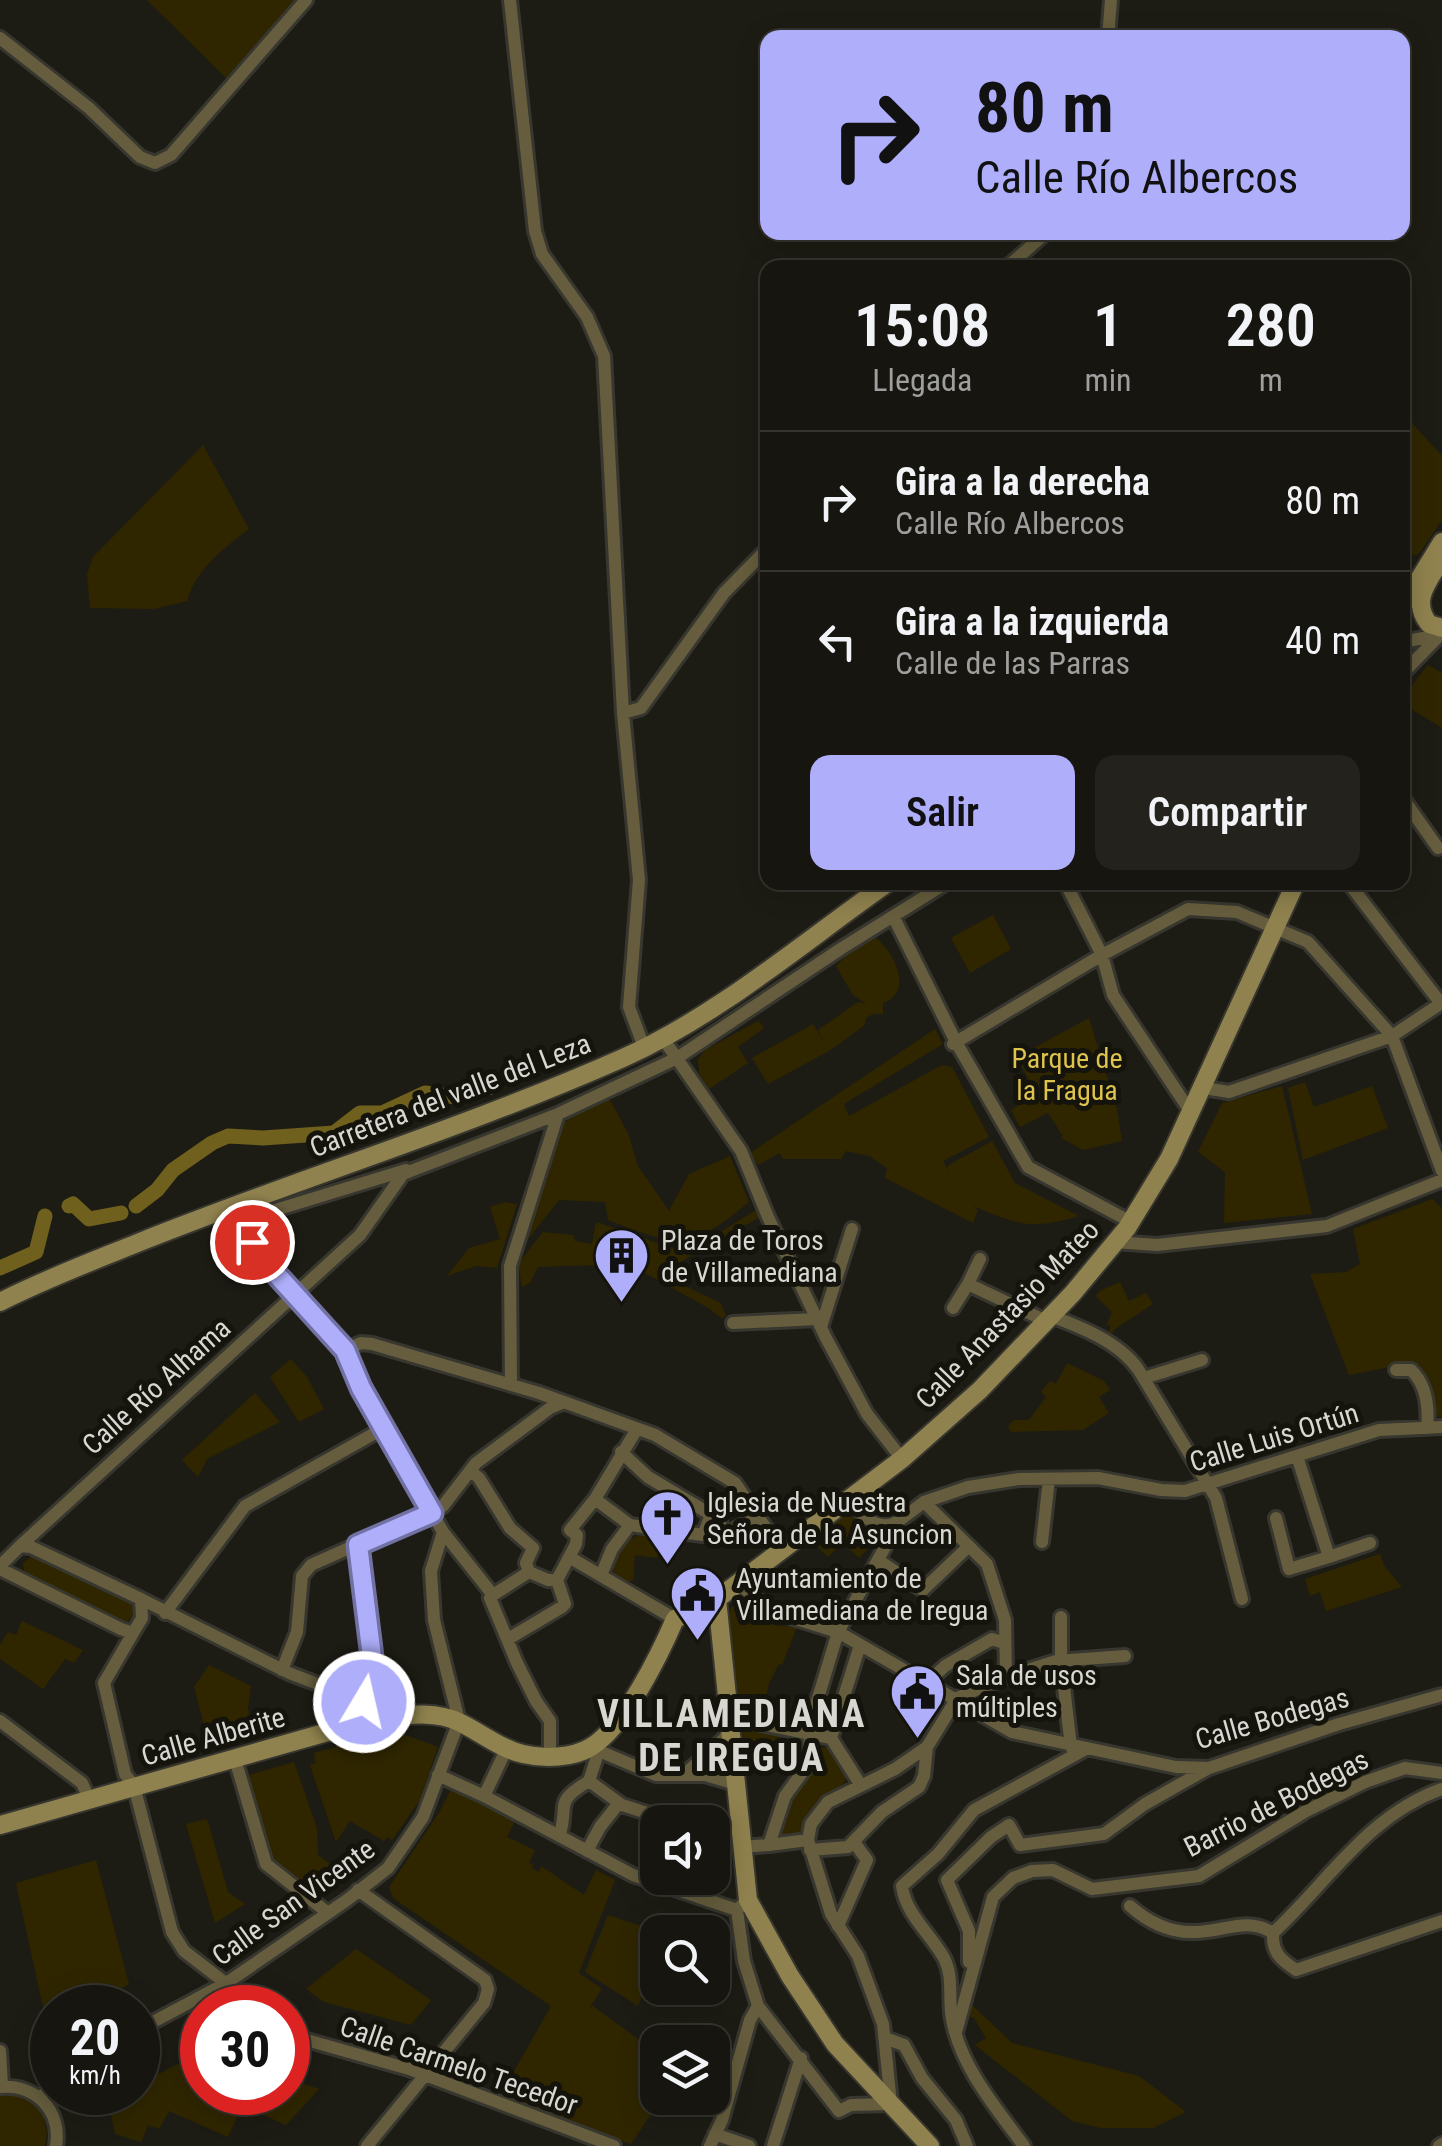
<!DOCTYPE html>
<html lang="es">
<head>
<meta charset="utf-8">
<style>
  :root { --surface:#16150f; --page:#23221d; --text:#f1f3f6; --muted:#9e9f9e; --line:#35342f; --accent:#aeaefb }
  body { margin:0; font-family:"Roboto Condensed",sans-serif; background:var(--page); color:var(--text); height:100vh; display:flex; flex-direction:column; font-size:38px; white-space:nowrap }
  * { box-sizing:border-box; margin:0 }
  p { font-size:32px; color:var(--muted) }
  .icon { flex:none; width:55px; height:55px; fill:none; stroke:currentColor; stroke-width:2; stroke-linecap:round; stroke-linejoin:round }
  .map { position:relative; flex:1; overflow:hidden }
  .side { position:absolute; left:760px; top:260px; width:650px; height:630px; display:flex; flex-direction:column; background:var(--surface); border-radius:20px; box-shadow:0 5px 25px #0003,0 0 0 2px var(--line) }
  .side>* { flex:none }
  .top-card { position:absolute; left:760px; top:30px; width:650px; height:210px; border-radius:20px; box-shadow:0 5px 25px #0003,0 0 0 2px var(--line); background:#aeaefb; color:#111; overflow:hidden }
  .controls { position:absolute; left:640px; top:1805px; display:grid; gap:20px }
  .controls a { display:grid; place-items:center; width:90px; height:90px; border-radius:20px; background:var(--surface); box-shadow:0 5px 25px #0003,0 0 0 2px var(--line); font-size:50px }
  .speed { position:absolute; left:30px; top:1985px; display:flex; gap:20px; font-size:50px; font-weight:700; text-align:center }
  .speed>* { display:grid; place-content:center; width:130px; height:130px; border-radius:50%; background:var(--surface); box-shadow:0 5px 25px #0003,0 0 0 2px var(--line); line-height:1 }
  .speed small { font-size:25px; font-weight:400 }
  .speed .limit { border:15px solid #d22; background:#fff; color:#111 }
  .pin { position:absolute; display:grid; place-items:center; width:85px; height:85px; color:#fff; margin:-42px; border:5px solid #fff; border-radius:50%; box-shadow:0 2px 10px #0007 }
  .me { position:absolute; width:110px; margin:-55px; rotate:9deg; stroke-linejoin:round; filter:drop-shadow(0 0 8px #0008) }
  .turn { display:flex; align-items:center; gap:35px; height:210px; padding:0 50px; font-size:45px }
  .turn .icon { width:130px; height:130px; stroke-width:2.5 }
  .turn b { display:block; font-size:70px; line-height:85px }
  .eta { display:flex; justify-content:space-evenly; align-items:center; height:170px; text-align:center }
  .eta b { font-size:60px; font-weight:600; line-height:70px }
  .button { display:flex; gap:20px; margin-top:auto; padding:20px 50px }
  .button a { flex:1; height:115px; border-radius:20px; background:var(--accent); color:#111; font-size:40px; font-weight:600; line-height:115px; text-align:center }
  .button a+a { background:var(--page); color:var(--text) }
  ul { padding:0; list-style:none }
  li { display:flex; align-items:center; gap:30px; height:140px; padding:0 50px; border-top:2px solid var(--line) }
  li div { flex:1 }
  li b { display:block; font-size:38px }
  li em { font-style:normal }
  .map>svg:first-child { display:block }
  .green { fill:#2f2600 }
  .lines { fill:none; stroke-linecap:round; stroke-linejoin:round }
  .canal { stroke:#6f601d; stroke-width:15 }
  .minor-casing { stroke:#37362f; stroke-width:18 }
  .secondary-casing { stroke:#37362f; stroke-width:22 }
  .minor { stroke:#655d3d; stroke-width:12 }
  .secondary { stroke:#8f824e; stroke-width:18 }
  .route-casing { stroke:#7171a3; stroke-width:25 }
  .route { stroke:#aeaefb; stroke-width:18 }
  .labels { text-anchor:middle; stroke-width:10; stroke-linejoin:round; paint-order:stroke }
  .park-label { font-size:28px; fill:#dec34d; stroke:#14130c }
  .street-label { font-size:28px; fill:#d8d7d2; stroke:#14130c }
  .poi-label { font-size:28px; fill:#d8d7d2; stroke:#14130c; text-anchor:start }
  .district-label { font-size:38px; font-weight:bold; letter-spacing:2.5px; fill:#d8d7d2; stroke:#14130c }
</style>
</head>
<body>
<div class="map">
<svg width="1442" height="2146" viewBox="0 0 1442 2146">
  <rect width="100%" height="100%" fill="#1d1c14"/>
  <path class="green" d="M 147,0 L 298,0 L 229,81 Z
    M 1402,412 L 1442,456 L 1442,520 L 1419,554 L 1414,556 L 1403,542 Z
    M 203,445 L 249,529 C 223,549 197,568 187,601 L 154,609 L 90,608 L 87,574 L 93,557 Z
    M 1428,665 L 1442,673 L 1442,728 L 1406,706 L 1413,684 Z
    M 993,915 L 1011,949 L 970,973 L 951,938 Z
    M 876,938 C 895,953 914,992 883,1003 L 883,1014 L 873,1014 L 866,1018 L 865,1025 L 829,1051 L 768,1084 L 752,1058 L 813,1024 L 826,1045 L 818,1030 L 858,1002 L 867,1004 L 853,995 L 836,966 L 852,950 Z
    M 1089,1018 L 1117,1109 L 1122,1141 L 1083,1150 L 1061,1138 L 1063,1136 L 1048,1113 L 1020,1127 L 1011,1110 L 1036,1094 L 1017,1057 Z
    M 758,1021 L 764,1028 L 738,1047 L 748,1063 L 709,1089 L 699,1074 L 698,1059 L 705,1050 Z
    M 935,1029 L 943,1044 L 844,1104 L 849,1116 L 942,1065 L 952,1067 L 989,1137 L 943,1161 L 950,1173 L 947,1166 L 992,1141 L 1015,1183 L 1079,1216 C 1032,1230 1018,1225 973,1206 L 978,1210 L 973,1223 L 885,1178 L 887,1168 L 869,1156 L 846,1151 L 841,1159 L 783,1159 L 780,1153 L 758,1165 L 750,1153 Z
    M 1305,1082 L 1314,1107 L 1372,1086 L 1388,1128 L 1303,1160 L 1288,1088 Z
    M 1282,1086 L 1312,1214 L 1224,1223 L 1225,1172 L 1198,1152 L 1222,1103 Z
    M 609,1098 L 628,1133 L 638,1166 L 669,1211 L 689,1174 L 730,1156 L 749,1202 C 690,1251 677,1247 608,1220 L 605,1202 L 559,1200 L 517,1253 L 560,1125 L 584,1109 Z
    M 1432,1199 L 1442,1208 L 1442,1417 L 1439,1417 L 1435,1413 L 1416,1362 L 1349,1375 L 1310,1274 L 1346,1272 L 1360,1264 L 1353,1229 Z
    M 505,1202 L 517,1204 L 497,1268 L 476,1266 L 447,1276 L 469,1248 L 500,1239 L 490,1207 Z
    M 756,1210 L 760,1217 L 659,1274 L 721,1303 L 726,1317 L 721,1318 L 710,1309 L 629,1264 L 538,1267 L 530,1283 L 522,1287 L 518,1264 L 543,1232 L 573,1235 L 575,1241 L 592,1244 L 596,1222 L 681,1251 L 703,1243 Z
    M 1120,1282 L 1129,1301 L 1146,1293 L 1153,1304 L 1115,1329 L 1112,1334 L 1108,1332 L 1111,1326 L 1107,1324 L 1112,1312 L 1096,1296 L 1100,1291 Z
    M 291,1359 L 307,1377 L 324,1409 L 299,1422 L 270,1377 Z
    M 1067,1363 L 1104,1381 L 1110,1390 L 1099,1397 L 1109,1413 L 1083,1430 L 1011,1432 L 1008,1427 L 1013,1420 L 1029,1420 L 1046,1397 L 1041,1392 L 1050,1381 L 1056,1384 Z
    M 255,1393 L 280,1422 L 207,1459 L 198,1477 L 182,1460 Z
    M 845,1509 L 875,1541 L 859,1558 L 843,1543 L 828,1557 L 809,1538 Z
    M 661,1533 L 657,1558 L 635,1555 L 633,1580 L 628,1582 L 613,1572 C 619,1542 630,1533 661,1533 Z
    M 36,1553 L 134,1601 L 133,1617 L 126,1622 L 114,1620 L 25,1576 L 23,1563 Z
    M 1380,1554 L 1385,1567 L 1402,1587 L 1326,1611 L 1320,1592 L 1310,1596 L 1305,1579 Z
    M 745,1599 L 774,1625 L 797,1627 L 782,1665 L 779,1664 L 769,1683 L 761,1719 L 784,1725 L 780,1742 L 743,1742 L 728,1615 L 734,1603 Z
    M 22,1621 L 83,1650 L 74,1663 L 65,1659 L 43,1689 L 0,1659 L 0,1645 L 8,1632 L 16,1635 Z
    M 209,1665 L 251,1686 L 248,1709 L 252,1735 L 210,1749 L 194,1687 Z
    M 395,1731 L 438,1747 L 420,1800 L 392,1840 L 388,1837 L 384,1841 L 350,1821 L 336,1842 L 310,1765 L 316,1763 L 314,1753 Z
    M 827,1747 L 847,1769 L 845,1782 L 813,1810 L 804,1837 L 775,1839 L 790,1798 L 812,1770 L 818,1748 Z
    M 294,1762 L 317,1828 L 318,1855 L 350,1878 L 325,1896 L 273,1861 L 249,1775 Z
    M 452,1787 L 517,1817 L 507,1837 L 535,1850 L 529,1862 L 533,1865 L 532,1868 L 539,1872 L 541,1866 L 584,1895 L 596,1870 L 615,1880 L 579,1973 L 602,1989 L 589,2009 L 593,2006 L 657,2053 L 649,2064 L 657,2069 L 658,2104 L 631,2144 L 499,2098 L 551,2006 L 393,1898 L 389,1887 L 440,1811 Z
    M 207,1819 L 228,1892 L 245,1904 L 215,1923 L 186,1824 Z
    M 96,1860 L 129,1984 L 91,2007 L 52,2008 L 52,2033 L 49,2035 L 16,1883 Z
    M 608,1915 L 660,1932 L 658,1932 L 657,1960 L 638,2006 L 585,1972 Z
    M 356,1949 L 431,2000 L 411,2025 L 324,2002 L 306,1989 Z
    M 970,2003 L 1012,2043 L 1139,2076 L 1186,2112 L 1153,2128 L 1101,2128 L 1072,2121 L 975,2045 L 986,2038 L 974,2018 L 968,2016 Z
    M 202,2051 L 202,2092 L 288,2092 L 288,2078 L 319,2089 L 286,2125 L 256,2112 L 263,2101 L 255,2111 L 242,2106 L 228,2137 L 169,2111 L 159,2129 L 148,2125 L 141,2142 L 115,2134 L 108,2101 L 124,2093 L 138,2092 L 138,2085 Z
    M 9,2092 C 36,2099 52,2118 45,2146 L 0,2146 L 0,2093 Z"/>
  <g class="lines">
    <path class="canal" d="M 69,1206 L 73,1204 L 89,1219 L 121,1213
      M 136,1206 L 157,1190 L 173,1170 L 212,1143 L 228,1136 L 263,1138 L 334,1133 L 360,1113 L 382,1113 L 425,1093 L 457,1097 L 491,1087
      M 0,1268 L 36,1252 L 45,1216"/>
    <defs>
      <path id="minor" d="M 510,0 L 535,231 L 542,254 L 587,317 L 604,356 L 623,713 L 639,880 L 629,1007 L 644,1047
        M 0,38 L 89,108 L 140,157 L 155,163 L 171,155 L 306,0
        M 1108,38 L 1111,0
        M 1006,268 L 1047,232
        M 1402,642 L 1439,635
        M 1402,674 L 1442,633
        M 623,713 L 641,708 L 724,593 L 768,548
        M 1402,797 L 1438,848
        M 1065,882 L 1102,955 L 1113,995 L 1192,1114
        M 894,918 L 956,1042 L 953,1044
        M 662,1037 L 741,1151 L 768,1217 L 826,1338 L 867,1414 L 902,1459
        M 1204,1088 L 1229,1092 L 1392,1036 L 1437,1006 L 1439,1001 L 1348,882
        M 406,1170 L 269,1212 L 250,1219 L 246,1230 L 258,1254 L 345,1350 L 361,1388 L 443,1532 L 493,1595 L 490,1598 L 517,1663 L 536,1701 L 550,1721 L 550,1757
        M 1131,1222 L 1028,1167 L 956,1042 L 1102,955 L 1188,909 L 1237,912 L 1308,942 L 1392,1036 L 1442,1171
        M 1115,1242 L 1157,1245 L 1327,1226 L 1442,1180
        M 980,1259 L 968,1284 L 1046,1321
        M 953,1308 L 968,1284
        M 1051,1316 C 1081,1327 1119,1342 1138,1369 L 1216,1498 L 1242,1599
        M 733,1323 L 817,1319
        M 821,1327 L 852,1229
        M 345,1350 L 361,1343 L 372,1344 L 539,1393 L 655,1435 L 735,1483 L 781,1550
        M 1396,1370 L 1411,1370 C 1427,1385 1429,1407 1427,1428
        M 1144,1378 L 1202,1360
        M 511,1385 L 510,1266 L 558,1114
        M 621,1452 L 648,1477 L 720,1520 L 720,1528 L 729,1532 L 760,1517
        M 472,1472 L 479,1478 L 510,1528 L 533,1548 L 526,1563 L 529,1572
        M 595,1499 L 630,1525 L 612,1549 L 602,1573
        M 851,1500 C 863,1515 876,1533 897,1522
        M 924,1502 L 987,1564 L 1005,1620 L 1006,1677
        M 1276,1518 L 1289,1569 L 1329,1557 L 1297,1456
        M 630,1525 L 703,1535 L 711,1515
        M 1042,1542 L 1049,1479
        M 357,1545 L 373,1665 L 364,1702
        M 20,1546 L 360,1235 L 403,1174 L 558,1114 L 677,1058 L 842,948 L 948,882
        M 569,1557 L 675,1619
        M 1329,1557 L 1370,1543
        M 878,1560 L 923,1590 L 969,1546
        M 0,1566 L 20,1546 L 31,1547 L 141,1599 L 142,1618 L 133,1633 L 121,1629 L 0,1569
        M 529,1572 L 548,1580 L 557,1580
        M 557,1580 L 576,1544 L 577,1535 L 570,1530 L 595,1499 L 637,1429
        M 738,1583 L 770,1611 L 838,1632 L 1012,1732 L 1176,1767 L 1209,1768 L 1339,1724 L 1442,1695
        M 493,1595 L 529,1572
        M 141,1599 L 289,1673 L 398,1715
        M 165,1613 L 245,1506 L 384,1428
        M 1061,1617 L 1061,1661 L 1071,1747
        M 133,1633 L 104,1683 L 125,1774 L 134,1786 L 172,1932 L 184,1951 L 258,2008
        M 508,1639 L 562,1607 L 565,1604 L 557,1580
        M 282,1670 L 297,1632 L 302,1576 L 311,1565 L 443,1506 L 476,1463 L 550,1408 L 562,1403
        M 928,1682 L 945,1666 L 992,1639 L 1004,1643
        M 731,1718 L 831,1738 L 860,1784
        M 0,1721 L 82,1783 L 89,1799
        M 831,1738 L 860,1645
        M 599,1751 L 656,1775 L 705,1775 L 736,1784
        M 235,1759 L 266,1864 L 328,1913
        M 686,1773 L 724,1739 L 730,1729
        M 438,1775 L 484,1796 L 633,1875 L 737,1910 L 742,1905
        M 589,1781 L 622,1805 L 647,1813 L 702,1815 L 739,1832
        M 1442,1789 C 1368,1815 1328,1882 1273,1933 C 1272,1953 1281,1960 1296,1970 L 1442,1921
        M 484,1796 L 507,1748
        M 560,1835 C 569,1803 553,1803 589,1781 L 600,1747
        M 769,1845 L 808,1840
        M 741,1847 L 769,1845 L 785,1796 L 807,1766 L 812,1718 L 838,1632 L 900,1520 L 924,1502 L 968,1487 L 1019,1479 L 1098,1478 L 1161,1490 L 1185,1491 L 1379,1430 L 1442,1427
        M 810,1850 L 848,1847 L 882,1812 L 919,1787 L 924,1776 L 927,1747
        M 587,1851 L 600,1827 L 619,1803
        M 358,1890 L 485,1980 L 488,1989 L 484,2003 L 367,2146
        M 1130,1906 C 1148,1922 1170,1933 1195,1932 C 1224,1932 1247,1916 1273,1933
        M 737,1910 L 744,1961 L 758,2006 L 839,2111 L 851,2105 L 891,2104 L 883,2024 L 858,1956 L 831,1914 L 808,1840 L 811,1824 L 828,1802 L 895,1769 L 927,1747 L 957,1698 L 1006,1677 L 1056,1661 L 1125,1656
        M 838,1926 L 867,1860 L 854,1842
        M 969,1962 L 969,1931 L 947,1880 L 991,1837 L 1009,1825 L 1020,1845 L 1104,1834 L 1145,1804 L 1207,1769
        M 138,2030 L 228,1982 L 347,1900 L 388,1868 L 423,1817 L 459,1721 L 434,1620 L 431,1571 L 443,1532
        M 288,2032 L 303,2039 L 409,2069 L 614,2146
        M 956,2032 L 993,1897 L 1013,1878 L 1032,1871 L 1053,1870 L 1092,1889 L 1199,1876 L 1306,1811 L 1365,1782 L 1405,1768 L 1442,1773
        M 885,2038 L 904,2045 L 922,2078 L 956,2120 L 967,2146
        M 0,2051 L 2,2086
        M 0,2087 C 35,2084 62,2110 56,2146
        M 40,2097 L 52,2088
        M 715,2134 L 749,2146
        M 710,2146 L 722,2120 L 750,2020 L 758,2006
        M 773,2146 L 801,2058
        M 1024,2146 C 997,2109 960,2066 952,2019 C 948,1999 954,1977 944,1958 C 930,1933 906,1915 902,1886 L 938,1854 L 974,1810 L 1084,1750
        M 1439,2146 L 1442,2144"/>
      <path id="secondary" d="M 1442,558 C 1429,581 1410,600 1429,624 L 1442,628
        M 1402,607 L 1442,542
        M 0,1302 C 45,1279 93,1261 140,1242 C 300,1178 465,1128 623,1058 C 719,1015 802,943 889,882
        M 717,1599 L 748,1900 L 790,1976 L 835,2044 L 930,2146
        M 0,1825 L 377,1718 C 404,1715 436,1710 461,1723 C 481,1733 501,1749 523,1754 C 544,1759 573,1758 591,1747 C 625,1726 660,1654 675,1619 L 717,1599 L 902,1459 L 980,1390 L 1073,1293 L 1127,1228 L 1169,1159 L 1296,882"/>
    </defs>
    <use href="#minor" class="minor-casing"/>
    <use href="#secondary" class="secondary-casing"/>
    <use href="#minor" class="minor"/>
    <use href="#secondary" class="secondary"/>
  </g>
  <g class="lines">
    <defs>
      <path id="route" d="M 252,1242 L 258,1254 L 345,1350 L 361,1388 L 432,1513 L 358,1545 L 373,1665 L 364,1702"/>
    </defs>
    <use href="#route" class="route-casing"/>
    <use href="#route" class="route"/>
  </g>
  <defs>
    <symbol id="building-pin" viewBox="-11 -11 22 30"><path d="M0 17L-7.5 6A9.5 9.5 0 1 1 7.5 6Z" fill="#aeaefb" stroke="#14130c"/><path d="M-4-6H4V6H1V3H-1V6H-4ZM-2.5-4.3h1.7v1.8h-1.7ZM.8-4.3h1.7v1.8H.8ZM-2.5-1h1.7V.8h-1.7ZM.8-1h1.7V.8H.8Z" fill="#111"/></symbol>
    <symbol id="church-pin" viewBox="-11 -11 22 30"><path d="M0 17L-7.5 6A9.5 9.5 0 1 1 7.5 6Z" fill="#aeaefb" stroke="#14130c"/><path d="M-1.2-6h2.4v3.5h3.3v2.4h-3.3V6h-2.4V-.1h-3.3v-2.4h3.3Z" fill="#111"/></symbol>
    <symbol id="civic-pin" viewBox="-11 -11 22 30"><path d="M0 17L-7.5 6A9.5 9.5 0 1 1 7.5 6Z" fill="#aeaefb" stroke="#14130c"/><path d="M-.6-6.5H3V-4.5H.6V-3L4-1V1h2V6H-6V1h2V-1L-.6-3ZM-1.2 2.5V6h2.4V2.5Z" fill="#111"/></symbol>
  </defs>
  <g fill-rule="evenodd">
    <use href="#building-pin" x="590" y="1224" width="63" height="86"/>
    <use href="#church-pin" x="636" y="1486" width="63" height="86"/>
    <use href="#civic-pin" x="666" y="1562" width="63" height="86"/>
    <use href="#civic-pin" x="886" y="1660" width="63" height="86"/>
  </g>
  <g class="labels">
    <g class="park-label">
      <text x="1067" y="1068">Parque de<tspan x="1067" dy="32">la Fragua</tspan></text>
    </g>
    <g class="street-label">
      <text transform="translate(450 1095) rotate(-21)" y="10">Carretera del valle del Leza</text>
      <text transform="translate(1007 1314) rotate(-46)" y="10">Calle Anastasio Mateo</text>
      <text transform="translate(156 1386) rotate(-42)" y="10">Calle Río Alhama</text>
      <text transform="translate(1274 1437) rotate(-17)" y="10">Calle Luis Ortún</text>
      <text transform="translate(1272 1718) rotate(-16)" y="10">Calle Bodegas</text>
      <text transform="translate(213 1736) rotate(-16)" y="10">Calle Alberite</text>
      <text transform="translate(1276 1803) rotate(-27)" y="10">Barrio de Bodegas</text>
      <text transform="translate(293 1902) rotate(-36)" y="10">Calle San Vicente</text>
      <text transform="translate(459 2065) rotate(19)" y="10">Calle Carmelo Tecedor</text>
    </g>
    <g class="poi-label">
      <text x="661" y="1250">Plaza de Toros<tspan x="661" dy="32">de Villamediana</tspan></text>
      <text x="707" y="1512">Iglesia de Nuestra<tspan x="707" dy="32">Señora de la Asuncion</tspan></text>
      <text x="736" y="1588">Ayuntamiento de<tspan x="736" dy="32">Villamediana de Iregua</tspan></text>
      <text x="956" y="1685">Sala de usos<tspan x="956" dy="32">múltiples</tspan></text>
    </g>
    <g class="district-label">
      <text x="732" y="1727">VILLAMEDIANA<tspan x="732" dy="44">DE IREGUA</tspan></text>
    </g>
  </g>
</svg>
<div class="controls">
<a><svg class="icon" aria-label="sound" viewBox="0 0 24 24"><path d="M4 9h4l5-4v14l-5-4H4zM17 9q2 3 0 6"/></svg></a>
<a><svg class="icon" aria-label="search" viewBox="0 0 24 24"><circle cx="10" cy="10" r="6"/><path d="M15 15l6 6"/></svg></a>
<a><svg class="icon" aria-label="layers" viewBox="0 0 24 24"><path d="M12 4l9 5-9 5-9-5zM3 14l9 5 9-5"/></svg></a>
</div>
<div class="speed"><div>20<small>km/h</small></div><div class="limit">30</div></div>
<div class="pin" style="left:252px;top:1242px;background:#d93025"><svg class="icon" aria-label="arrive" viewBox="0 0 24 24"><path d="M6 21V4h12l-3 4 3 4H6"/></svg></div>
<svg class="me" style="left:364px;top:1702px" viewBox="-20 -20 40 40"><circle r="17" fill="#aeaefb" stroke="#fff" stroke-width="3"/><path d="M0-11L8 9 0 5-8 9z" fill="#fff"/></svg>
<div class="top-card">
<div class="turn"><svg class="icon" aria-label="right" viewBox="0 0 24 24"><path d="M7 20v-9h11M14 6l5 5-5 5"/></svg><div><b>80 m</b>Calle Río Albercos</div></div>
</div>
<section class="side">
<div class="eta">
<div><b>15:08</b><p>Llegada</p></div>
<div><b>1</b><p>min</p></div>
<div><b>280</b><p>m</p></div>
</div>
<ul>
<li><svg class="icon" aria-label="right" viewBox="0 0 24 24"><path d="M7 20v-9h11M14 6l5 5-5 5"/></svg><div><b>Gira a la derecha</b><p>Calle Río Albercos</p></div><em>80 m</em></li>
<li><svg class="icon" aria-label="left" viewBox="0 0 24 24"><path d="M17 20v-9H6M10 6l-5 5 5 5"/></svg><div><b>Gira a la izquierda</b><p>Calle de las Parras</p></div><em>40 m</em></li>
</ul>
<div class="button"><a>Salir</a><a>Compartir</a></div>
</section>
</div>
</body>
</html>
